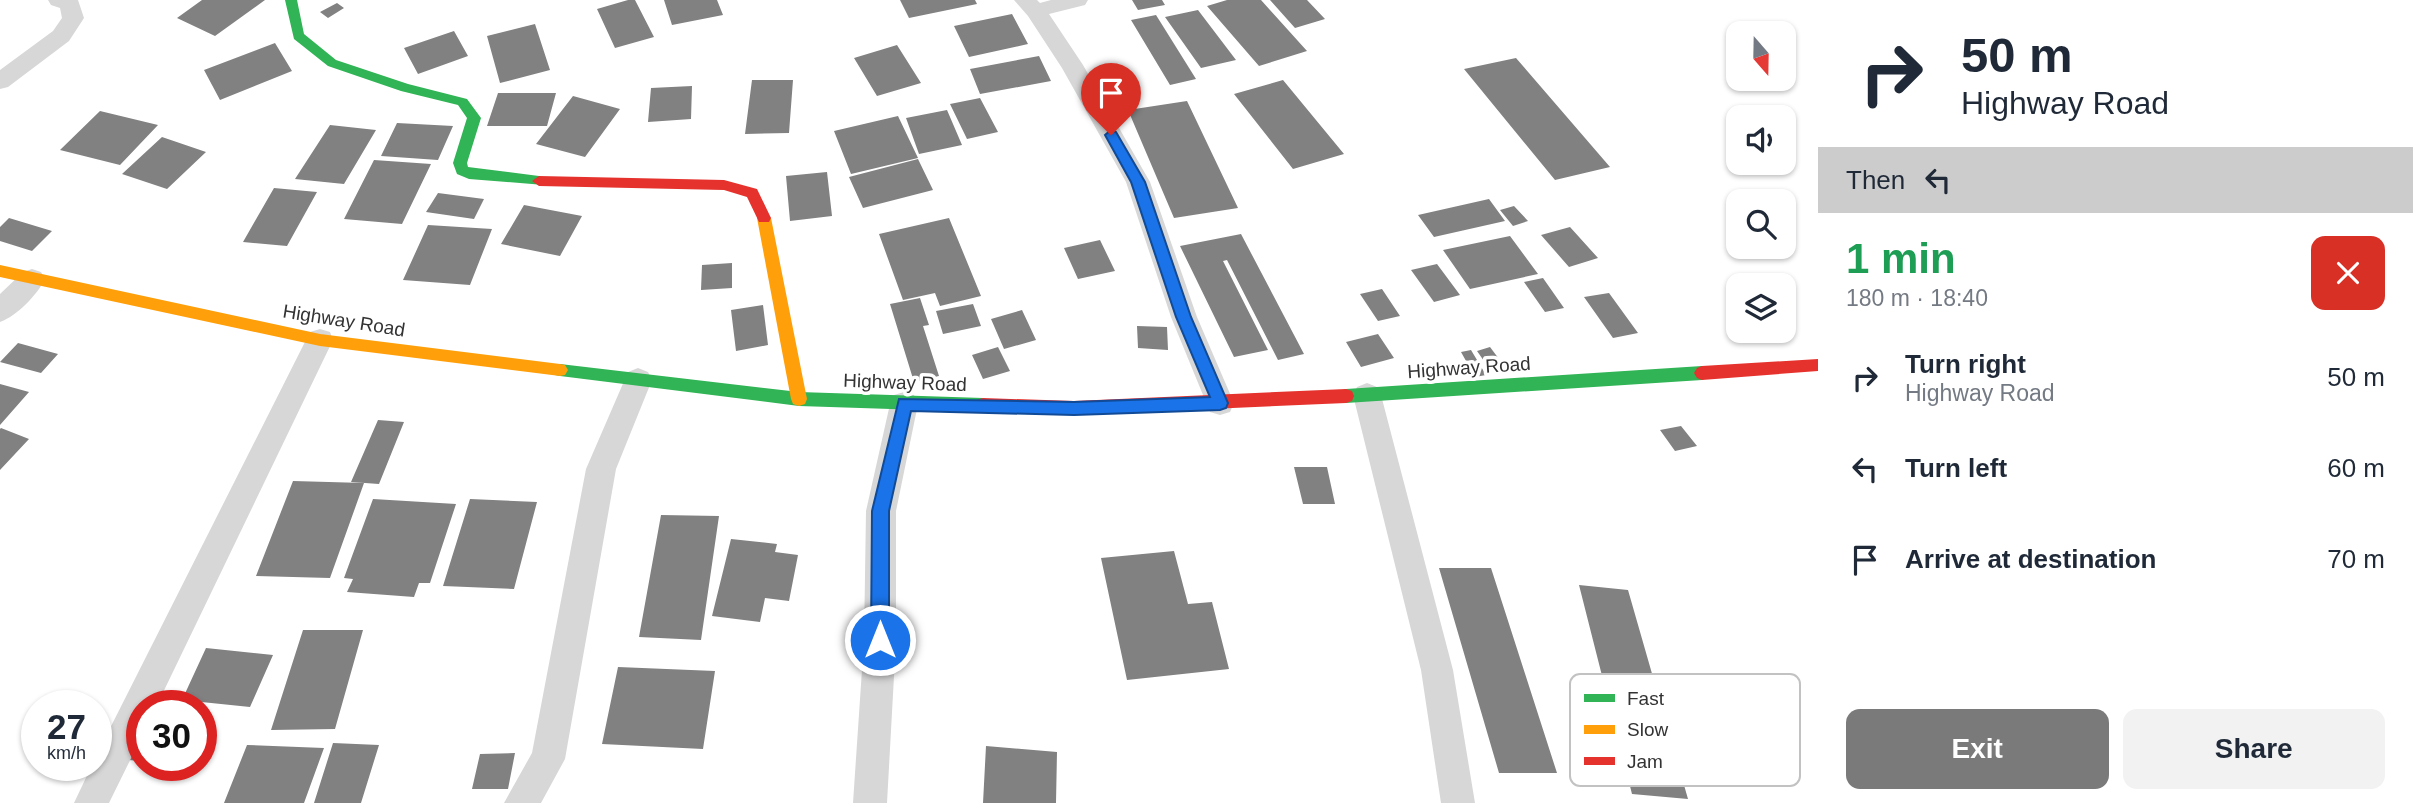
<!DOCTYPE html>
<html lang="en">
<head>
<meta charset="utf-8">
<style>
  :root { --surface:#fff; --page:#f2f2f3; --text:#1f2937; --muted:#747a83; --accent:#7a7a7a }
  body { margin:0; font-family:Arial,sans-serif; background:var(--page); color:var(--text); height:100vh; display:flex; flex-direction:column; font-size:26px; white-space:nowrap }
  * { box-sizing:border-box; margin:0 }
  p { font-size:23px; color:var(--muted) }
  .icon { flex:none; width:38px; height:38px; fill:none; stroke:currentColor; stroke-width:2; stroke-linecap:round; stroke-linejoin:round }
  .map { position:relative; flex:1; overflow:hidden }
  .drawer { display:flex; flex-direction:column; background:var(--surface); width:595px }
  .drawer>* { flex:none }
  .hud { background:#fff; color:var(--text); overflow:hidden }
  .needle { width:46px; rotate:160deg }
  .tools { position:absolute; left:1726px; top:21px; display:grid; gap:14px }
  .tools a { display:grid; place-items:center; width:70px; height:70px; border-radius:14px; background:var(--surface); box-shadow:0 2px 5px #0004; font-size:35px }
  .speed { position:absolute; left:21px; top:690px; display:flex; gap:14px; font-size:35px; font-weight:700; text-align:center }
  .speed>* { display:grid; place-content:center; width:91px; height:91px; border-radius:50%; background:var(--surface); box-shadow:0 2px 5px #0004; line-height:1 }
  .speed small { font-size:18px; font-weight:400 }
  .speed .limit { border:10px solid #d22; background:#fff; color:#111 }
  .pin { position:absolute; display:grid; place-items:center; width:60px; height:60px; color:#fff; margin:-72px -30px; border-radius:50% 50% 50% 0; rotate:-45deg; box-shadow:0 0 7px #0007 }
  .pin .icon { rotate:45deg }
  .me { position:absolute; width:77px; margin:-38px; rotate:0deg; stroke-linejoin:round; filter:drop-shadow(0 0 5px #0008) }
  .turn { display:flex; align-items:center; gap:24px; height:147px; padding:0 28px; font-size:32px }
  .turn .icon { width:91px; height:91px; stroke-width:2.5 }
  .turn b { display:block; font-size:49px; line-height:60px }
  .then { display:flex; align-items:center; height:66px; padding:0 28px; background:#0003; gap:14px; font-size:26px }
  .round { display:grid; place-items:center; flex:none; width:74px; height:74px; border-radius:14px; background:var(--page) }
  .head { display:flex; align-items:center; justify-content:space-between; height:119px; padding:0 28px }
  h1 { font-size:42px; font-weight:700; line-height:52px; color:#1e9e55 }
  .button { display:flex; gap:14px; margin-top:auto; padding:14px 28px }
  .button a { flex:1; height:80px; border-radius:14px; background:var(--accent); color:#fff; font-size:28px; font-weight:700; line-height:80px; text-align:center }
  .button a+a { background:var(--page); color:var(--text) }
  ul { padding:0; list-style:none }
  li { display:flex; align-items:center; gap:21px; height:91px; padding:0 28px }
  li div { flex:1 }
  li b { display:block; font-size:26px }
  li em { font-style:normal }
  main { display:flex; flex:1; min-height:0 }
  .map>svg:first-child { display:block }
  .building { fill:#818181 }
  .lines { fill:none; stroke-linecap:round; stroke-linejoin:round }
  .street { fill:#d7d7d7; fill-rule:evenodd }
  .fast { fill:#30b455; fill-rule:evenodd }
  .slow { fill:#ff9f0a; fill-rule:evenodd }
  .jam { fill:#e5322d; fill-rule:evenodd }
  .route { fill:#1a73e8; stroke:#114b97; stroke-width:2 }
  .labels { text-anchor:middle; stroke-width:7; stroke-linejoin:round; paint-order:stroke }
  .street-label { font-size:19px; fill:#333; stroke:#fff }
  .key { fill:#fff; stroke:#c2c2c2; stroke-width:2 }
  .key-label { font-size:19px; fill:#333 }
</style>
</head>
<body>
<main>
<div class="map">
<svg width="1818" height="803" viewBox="0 0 1818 803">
  <rect width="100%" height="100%" fill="#fff"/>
  <path class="building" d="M 202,0 L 265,0 L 215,36 L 177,18 Z
    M 628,0 L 635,0 L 654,37 L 615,48 L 597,9 Z
    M 664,0 L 717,0 L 723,15 L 672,25 Z
    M 900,0 L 975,0 L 977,4 L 909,18 Z
    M 1132,0 L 1162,0 L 1165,5 L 1138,10 Z
    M 1227,0 L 1261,0 L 1307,51 L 1259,66 L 1207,6 Z
    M 1270,0 L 1307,0 L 1325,19 L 1295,28 Z
    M 337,3 L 344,8 L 328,18 L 320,12 Z
    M 1198,10 L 1236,60 L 1201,68 L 1165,17 Z
    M 1012,14 L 1028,44 L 969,57 L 954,26 Z
    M 1156,15 L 1196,79 L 1170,85 L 1131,20 Z
    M 535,24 L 550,70 L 500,83 L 487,36 Z
    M 454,31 L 468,56 L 418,74 L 404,48 Z
    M 275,43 L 292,71 L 220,100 L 204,70 Z
    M 897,45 L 921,83 L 877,96 L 854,58 Z
    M 1039,56 L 1051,81 L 980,94 L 970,69 Z
    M 1516,58 L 1610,167 L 1555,180 L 1464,69 Z
    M 752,80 L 793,80 L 789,133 L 745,134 Z
    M 1283,80 L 1344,154 L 1293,169 L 1234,94 Z
    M 692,86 L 691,119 L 648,122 L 651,88 Z
    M 498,93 L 556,93 L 547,126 L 487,126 Z
    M 573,96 L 620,109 L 585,157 L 536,144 Z
    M 980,98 L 998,132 L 967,139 L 950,104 Z
    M 1187,101 L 1238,208 L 1174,218 L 1128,110 Z
    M 947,110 L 962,145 L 919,154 L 906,118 Z
    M 100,111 L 158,125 L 120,165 L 60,150 Z
    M 898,116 L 918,158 L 851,174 L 834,131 Z
    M 397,123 L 453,126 L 438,160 L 381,156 Z
    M 330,125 L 376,130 L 344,184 L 295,179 Z
    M 162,137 L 206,152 L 167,189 L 122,174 Z
    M 918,159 L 933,190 L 863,208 L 849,177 Z
    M 374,160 L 431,164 L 402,224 L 344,219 Z
    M 827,172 L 832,216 L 790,221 L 786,176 Z
    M 274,188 L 317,192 L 287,246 L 243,242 Z
    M 438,193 L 484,199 L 474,219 L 426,212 Z
    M 1489,199 L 1505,221 L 1434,237 L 1418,215 Z
    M 524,205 L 582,216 L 560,256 L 501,244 Z
    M 1514,206 L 1528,221 L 1513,226 L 1500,210 Z
    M 9,218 L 52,231 L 32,251 L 0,241 L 0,227 Z
    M 949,218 L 981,296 L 940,306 L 935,293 L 903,300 L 879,234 Z
    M 428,225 L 492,229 L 470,285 L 403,280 Z
    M 1570,227 L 1598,258 L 1569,267 L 1541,235 Z
    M 1241,234 L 1304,354 L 1278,360 L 1227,260 L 1223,261 L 1268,350 L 1234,357 L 1180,246 Z
    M 1510,236 L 1538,274 L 1470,289 L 1443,250 Z
    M 1100,240 L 1115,271 L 1078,279 L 1064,248 Z
    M 732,263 L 732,288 L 701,290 L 702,265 Z
    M 1437,264 L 1460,295 L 1434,302 L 1411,270 Z
    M 1543,278 L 1564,308 L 1545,312 L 1524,282 Z
    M 1382,289 L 1400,316 L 1378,321 L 1360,294 Z
    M 1609,293 L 1638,333 L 1613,338 L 1584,297 Z
    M 920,298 L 929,325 L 923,326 L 939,376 L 914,382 L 890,304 Z
    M 973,304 L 981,326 L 943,334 L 936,311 Z
    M 763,305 L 768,345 L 736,351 L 731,310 Z
    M 1022,310 L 1036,340 L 1004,349 L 991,319 Z
    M 1137,326 L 1167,327 L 1168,350 L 1138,348 Z
    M 1378,334 L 1394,358 L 1361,367 L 1346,342 Z
    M 18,343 L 58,354 L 41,373 L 0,362 Z
    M 998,347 L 1010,371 L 983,379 L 972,355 Z
    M 1490,347 L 1505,367 L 1491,371 L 1477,351 Z
    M 1471,350 L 1486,375 L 1475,377 L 1461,352 Z
    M 0,384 L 29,392 L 0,425 Z
    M 378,420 L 404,422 L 379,484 L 351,482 Z
    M 1681,426 L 1697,446 L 1675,451 L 1660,430 Z
    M 1,428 L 29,439 L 0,470 L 0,429 Z
    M 1294,467 L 1327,467 L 1335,504 L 1303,504 Z
    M 293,481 L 364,483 L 330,578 L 256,576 Z
    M 373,499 L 456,504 L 430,583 L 419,583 L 414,597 L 347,592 L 353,579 L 344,578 Z
    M 470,499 L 537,502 L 514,589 L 443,586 Z
    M 661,515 L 719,516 L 701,640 L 639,637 Z
    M 731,539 L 777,544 L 775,552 L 798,555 L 789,601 L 765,598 L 760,622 L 712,616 Z
    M 1174,551 L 1188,604 L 1212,602 L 1229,669 L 1127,680 L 1101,558 Z
    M 1439,568 L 1491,568 L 1557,773 L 1499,773 Z
    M 1579,585 L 1628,590 L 1688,799 L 1632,794 Z
    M 303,630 L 363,630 L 335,729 L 271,730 Z
    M 206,648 L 273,655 L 250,707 L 182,700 Z
    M 618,667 L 715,671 L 703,749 L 602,744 Z
    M 142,731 L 142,761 L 128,760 Z
    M 333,743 L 379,745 L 361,803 L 314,803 Z
    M 247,745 L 324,748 L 304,803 L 224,803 Z
    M 986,746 L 1057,752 L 1056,803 L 983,803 Z
    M 515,753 L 508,789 L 472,789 L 480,754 Z"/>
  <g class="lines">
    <path class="street" d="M 48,0 L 78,0 L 84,18 L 69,41 L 8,87 L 0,89 L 0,70 L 53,31 L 62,18 L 60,8 L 51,5 Z
      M 1014,0 L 1037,0 L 1040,3 L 1051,0 L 1088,0 L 1085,5 L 1049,14 L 1083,65 L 1150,182 L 1197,317 L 1234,403 L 1230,412 L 1220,415 L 1210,412 L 1171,317 L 1126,182 L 1062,68 L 1028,16 Z
      M 32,269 L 41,272 L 45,279 C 37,295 17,316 0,322 L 0,294 L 23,272 Z
      M 320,329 L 330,332 L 333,340 L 157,705 L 142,705 L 142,736 L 109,803 L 74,803 L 92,765 L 96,765 L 96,756 L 310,332 Z
      M 638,368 L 648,372 L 652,380 L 616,469 L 565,759 L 541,803 L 504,803 L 532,753 L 586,469 L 628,372 Z
      M 1367,383 L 1377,387 L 1381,395 L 1453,670 L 1475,803 L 1441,803 L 1421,670 L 1353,395 L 1357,387 Z
      M 904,392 L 914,395 L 918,404 L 896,511 L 896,640 L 887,803 L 853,803 L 864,640 L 866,511 L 890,404 L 894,395 Z"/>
    <path class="fast" d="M 285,0 L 297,0 L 304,34 L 336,60 L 408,84 L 467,99 L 481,118 L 467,163 L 468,167 L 539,176 L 546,181 L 544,185 L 469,179 L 457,174 L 453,163 L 467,118 L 458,105 L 401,91 L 328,66 L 294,39 Z
      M 560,364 L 799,392 L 983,398 L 989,400 L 991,405 L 989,410 L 983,412 L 799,406 L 560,376 L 555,375 L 552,370 L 555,365 Z
      M 1702,366 L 1707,368 L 1710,373 L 1707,378 L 1702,380 L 1346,403 L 1340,401 L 1338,396 L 1340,391 L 1346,389 Z"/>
    <path class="slow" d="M 764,213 L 771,218 L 807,399 L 805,404 L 799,406 L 793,404 L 791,399 L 757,218 Z
      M 0,265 L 320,334 L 560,364 L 565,365 L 568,370 L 565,375 L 560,376 L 320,346 L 0,277 Z"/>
    <path class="jam" d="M 539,176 L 724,180 L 757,189 L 771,218 L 769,222 L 759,222 L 747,197 L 724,190 L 539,186 L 532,181 Z
      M 1818,359 L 1818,371 L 1702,380 L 1697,378 L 1694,373 L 1697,368 L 1702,366 Z
      M 1346,389 L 1352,391 L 1354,396 L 1352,401 L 1346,403 L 1074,415 L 983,412 L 977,410 L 975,405 L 977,400 L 983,398 L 1074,401 Z"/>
  </g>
  <path class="route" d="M 1111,130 L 1116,132 L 1145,182 L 1191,317 L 1228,403 L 1226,408 L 1220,410 L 1074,415 L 911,411 L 889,511 L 889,640 L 886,646 L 880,649 L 873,646 L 871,640 L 872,511 L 899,399 L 1074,402 L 1210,397 L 1176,317 L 1131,182 L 1105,135 Z"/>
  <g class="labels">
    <g class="street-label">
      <text transform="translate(344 320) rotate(9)" y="7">Highway Road</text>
      <text transform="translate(1469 367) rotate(-4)" y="7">Highway Road</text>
      <text transform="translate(905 382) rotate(2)" y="7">Highway Road</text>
    </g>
  </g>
  <rect x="1570" y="674" width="230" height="112" rx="10" class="key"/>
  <rect x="1584" y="694" width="31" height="8" fill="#30b455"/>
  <rect x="1584" y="725" width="31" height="9" fill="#ff9f0a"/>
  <rect x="1584" y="757" width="31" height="8" fill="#e5322d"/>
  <g class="key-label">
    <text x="1627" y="705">Fast</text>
    <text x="1627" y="736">Slow</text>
    <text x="1627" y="768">Jam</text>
  </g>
</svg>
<div class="tools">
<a><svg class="needle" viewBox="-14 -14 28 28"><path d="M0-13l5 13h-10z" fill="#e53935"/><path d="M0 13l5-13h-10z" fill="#747a83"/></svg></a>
<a><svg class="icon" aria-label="sound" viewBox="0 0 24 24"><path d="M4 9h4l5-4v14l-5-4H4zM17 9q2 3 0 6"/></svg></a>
<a><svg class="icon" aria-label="search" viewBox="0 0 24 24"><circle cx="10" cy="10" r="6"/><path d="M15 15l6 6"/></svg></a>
<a><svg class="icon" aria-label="layers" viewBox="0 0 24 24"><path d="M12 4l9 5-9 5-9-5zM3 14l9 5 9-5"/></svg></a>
</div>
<div class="speed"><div>27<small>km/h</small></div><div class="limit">30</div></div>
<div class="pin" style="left:1111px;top:135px;background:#d93025"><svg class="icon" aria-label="arrive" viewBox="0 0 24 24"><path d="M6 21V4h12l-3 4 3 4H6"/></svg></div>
<svg class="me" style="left:880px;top:640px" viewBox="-20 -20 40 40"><circle r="17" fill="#1a73e8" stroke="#fff" stroke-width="3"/><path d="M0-11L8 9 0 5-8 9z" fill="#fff"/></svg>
</div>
<section class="drawer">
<div class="hud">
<div class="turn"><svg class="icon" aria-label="right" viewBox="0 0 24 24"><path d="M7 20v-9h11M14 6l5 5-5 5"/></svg><div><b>50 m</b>Highway Road</div></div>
<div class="then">Then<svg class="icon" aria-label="left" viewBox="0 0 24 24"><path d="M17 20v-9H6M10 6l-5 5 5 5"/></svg></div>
</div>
<div class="head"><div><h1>1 min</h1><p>180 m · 18:40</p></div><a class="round" style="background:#d93025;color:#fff"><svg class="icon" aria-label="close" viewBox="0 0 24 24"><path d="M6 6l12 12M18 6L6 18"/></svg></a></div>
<ul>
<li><svg class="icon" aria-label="right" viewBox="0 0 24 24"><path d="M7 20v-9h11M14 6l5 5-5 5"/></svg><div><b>Turn right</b><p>Highway Road</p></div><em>50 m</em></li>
<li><svg class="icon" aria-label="left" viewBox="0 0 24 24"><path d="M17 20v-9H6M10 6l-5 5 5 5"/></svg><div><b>Turn left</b></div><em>60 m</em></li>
<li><svg class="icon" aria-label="arrive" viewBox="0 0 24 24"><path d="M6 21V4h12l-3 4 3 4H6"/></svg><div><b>Arrive at destination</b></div><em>70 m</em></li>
</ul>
<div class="button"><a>Exit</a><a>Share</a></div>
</section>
</main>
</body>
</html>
